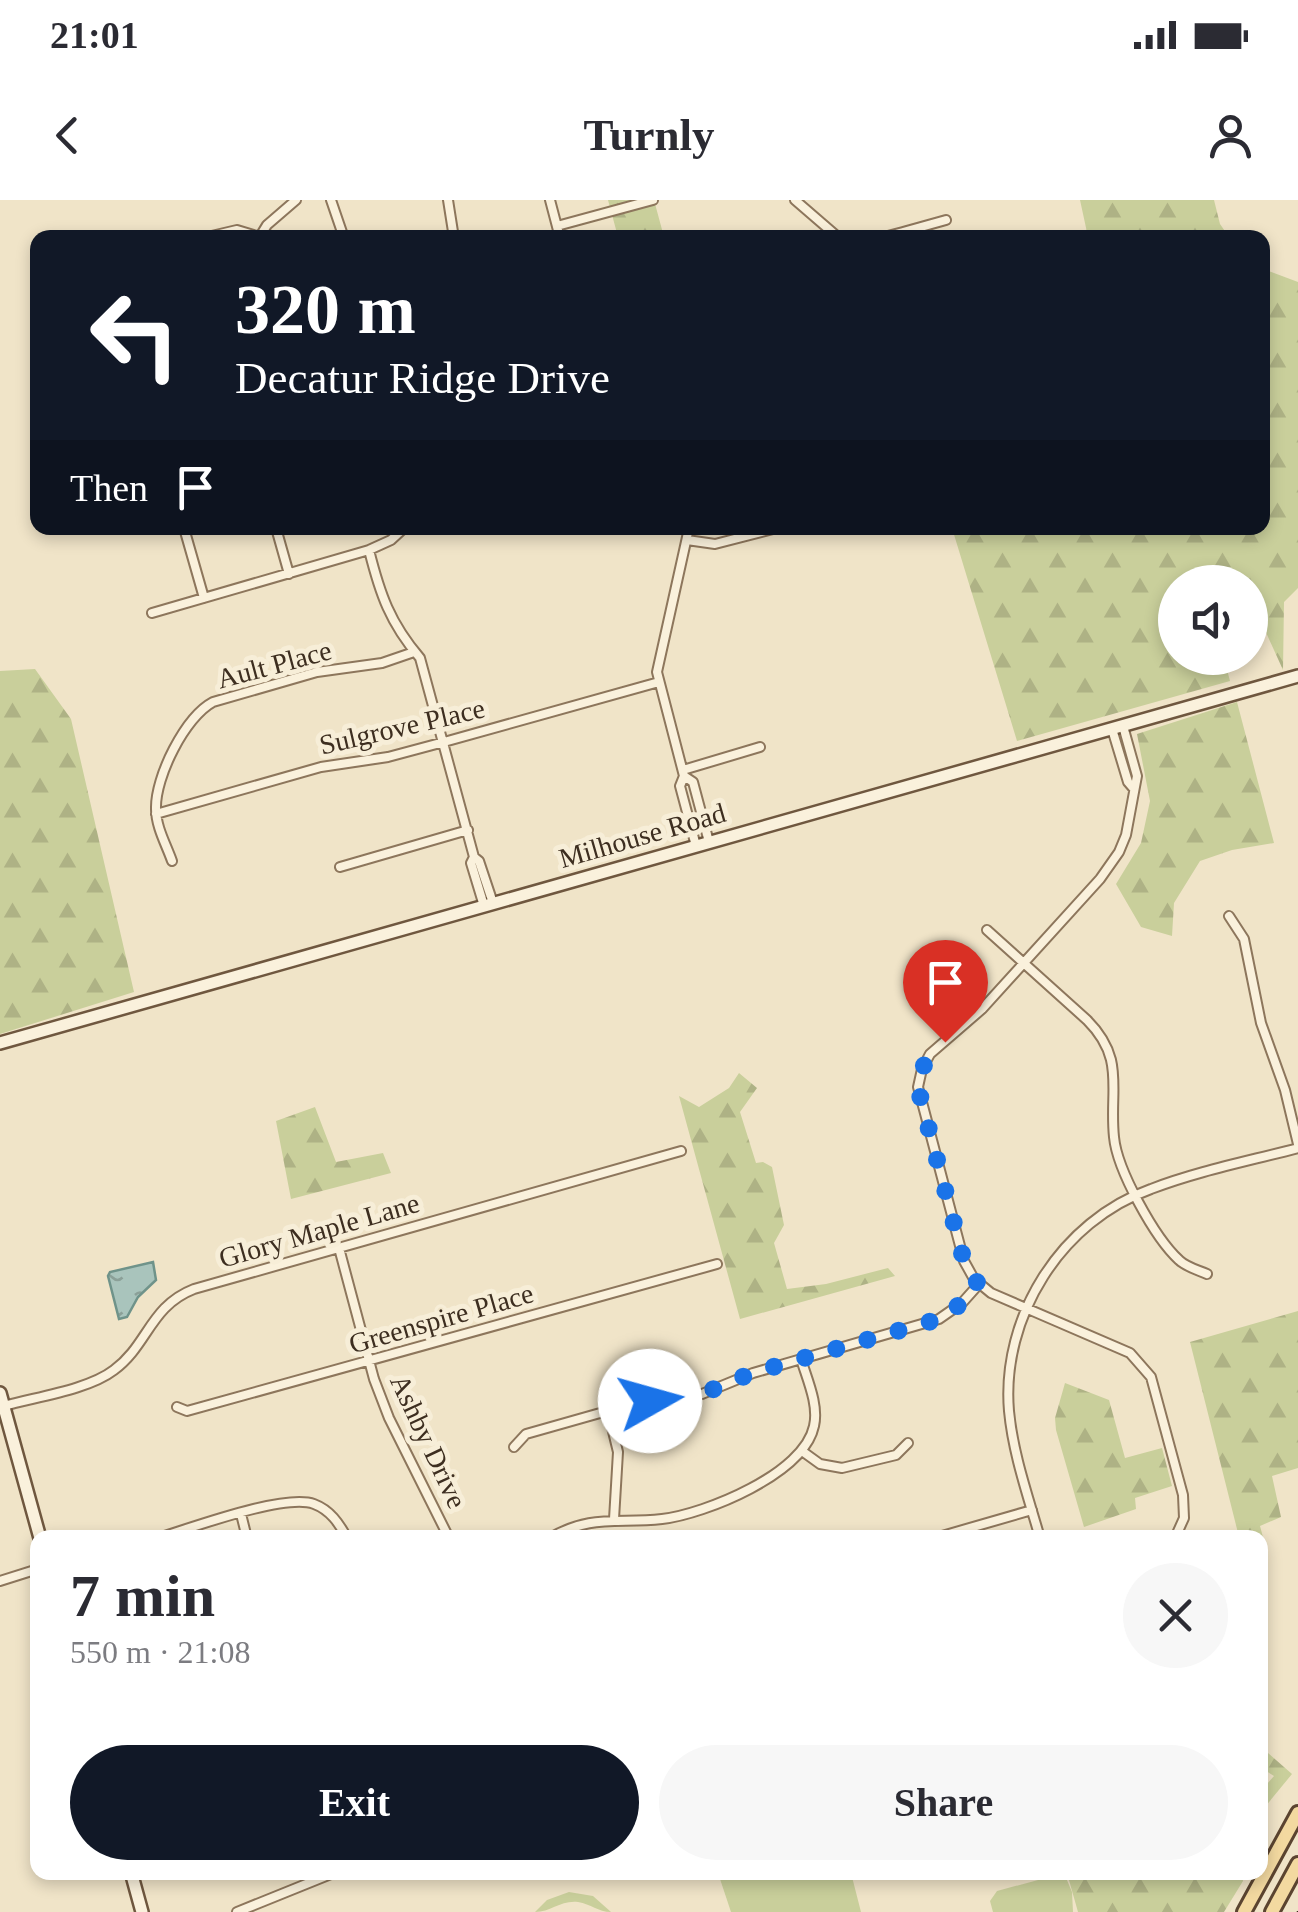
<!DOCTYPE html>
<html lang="en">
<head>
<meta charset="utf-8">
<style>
  :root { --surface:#fff; --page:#f7f7f7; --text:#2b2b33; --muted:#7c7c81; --accent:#111827 }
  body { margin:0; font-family:Georgia,serif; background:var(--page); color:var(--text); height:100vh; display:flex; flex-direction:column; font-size:38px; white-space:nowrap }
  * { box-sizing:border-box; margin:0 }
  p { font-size:32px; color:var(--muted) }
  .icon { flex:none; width:55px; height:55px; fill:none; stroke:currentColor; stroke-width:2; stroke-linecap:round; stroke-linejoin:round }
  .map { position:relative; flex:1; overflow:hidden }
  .drawer { position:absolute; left:30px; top:1330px; width:1238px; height:350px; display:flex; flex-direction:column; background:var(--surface); border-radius:20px; box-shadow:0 5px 15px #0003 }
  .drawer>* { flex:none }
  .hud { position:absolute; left:30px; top:30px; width:1240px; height:305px; border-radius:20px; box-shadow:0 5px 15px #0003; background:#111827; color:#fff; overflow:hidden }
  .buttons { position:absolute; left:1158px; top:365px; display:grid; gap:20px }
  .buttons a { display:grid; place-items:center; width:110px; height:110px; border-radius:50%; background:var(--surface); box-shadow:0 5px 15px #0003; font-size:50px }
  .pin { position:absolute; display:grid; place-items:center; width:85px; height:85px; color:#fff; margin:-102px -42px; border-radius:50% 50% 50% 0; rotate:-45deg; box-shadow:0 0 10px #0007 }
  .pin .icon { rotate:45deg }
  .me { position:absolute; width:110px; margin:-55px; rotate:83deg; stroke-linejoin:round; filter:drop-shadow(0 0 8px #0008) }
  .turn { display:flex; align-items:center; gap:35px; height:210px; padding:0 40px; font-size:45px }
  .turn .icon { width:130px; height:130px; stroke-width:2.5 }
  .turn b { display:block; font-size:70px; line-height:85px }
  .then { display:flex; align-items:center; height:95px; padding:0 40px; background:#0003; gap:20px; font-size:38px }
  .round { display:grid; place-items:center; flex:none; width:105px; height:105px; border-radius:52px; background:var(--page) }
  .overview { display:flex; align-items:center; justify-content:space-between; height:170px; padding:0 40px }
  h1 { font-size:60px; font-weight:600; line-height:75px }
  .button { display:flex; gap:20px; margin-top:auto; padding:20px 40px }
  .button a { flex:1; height:115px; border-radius:60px; background:var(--accent); color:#fff; font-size:40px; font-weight:600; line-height:115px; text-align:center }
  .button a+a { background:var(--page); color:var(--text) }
  .status { display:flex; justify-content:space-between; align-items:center; height:70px; padding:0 50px; background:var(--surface); direction:ltr }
  .status svg { height:28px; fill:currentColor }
  header { display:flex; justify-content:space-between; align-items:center; height:130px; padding:0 40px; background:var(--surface); font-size:45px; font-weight:600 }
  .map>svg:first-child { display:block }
  .forest { fill:url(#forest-firs) }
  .pitch { fill:#c9cf9b }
  .water { fill:url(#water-ripples); stroke:#6f938a; stroke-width:2.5 }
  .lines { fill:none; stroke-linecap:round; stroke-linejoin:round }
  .street-casing { stroke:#8d765c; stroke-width:12 }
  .secondary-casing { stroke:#6f573f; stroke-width:16 }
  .primary-casing { stroke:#5b4430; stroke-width:18 }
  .street { stroke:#faf1dc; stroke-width:8 }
  .secondary { stroke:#faf1dc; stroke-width:11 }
  .primary { stroke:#f3d9a0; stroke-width:12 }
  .rail { stroke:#3d2e20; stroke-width:2.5; stroke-dasharray:18 18; stroke-linecap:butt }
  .route { stroke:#1a73e8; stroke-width:18; stroke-dasharray:0 32.4 }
  .labels { text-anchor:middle; stroke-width:10; stroke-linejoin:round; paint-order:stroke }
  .street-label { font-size:28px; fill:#3d2e20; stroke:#f7eed8 }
</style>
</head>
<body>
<div class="status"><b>21:01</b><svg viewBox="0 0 49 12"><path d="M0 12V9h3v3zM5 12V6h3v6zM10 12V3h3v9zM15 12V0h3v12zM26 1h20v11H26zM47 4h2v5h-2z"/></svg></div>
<header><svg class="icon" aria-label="back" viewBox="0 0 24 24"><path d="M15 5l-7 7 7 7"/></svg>Turnly<svg class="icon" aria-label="person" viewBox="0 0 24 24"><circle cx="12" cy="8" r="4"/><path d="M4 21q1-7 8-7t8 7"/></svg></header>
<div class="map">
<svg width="1298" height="1712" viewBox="0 0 1298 1712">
  <defs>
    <pattern id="forest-firs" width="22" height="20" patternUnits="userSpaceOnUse" patternTransform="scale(2.5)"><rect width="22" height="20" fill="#c9cf9b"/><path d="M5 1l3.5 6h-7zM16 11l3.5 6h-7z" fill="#aeb285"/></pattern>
    <pattern id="water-ripples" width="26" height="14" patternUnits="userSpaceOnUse" patternTransform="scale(2.5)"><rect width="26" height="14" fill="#a9c4bc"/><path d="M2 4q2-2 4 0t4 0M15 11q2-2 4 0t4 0" fill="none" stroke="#8ba098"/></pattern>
  </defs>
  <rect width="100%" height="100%" fill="#f0e4c8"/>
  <path class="forest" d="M 608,0 L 654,0 L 664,37 L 618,37 Z
    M 1080,0 L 1214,0 L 1220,24 L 1229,37 L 1088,37 Z
    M 1263,69 L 1298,82 L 1298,388 L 1284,402 L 1283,470 L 1250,397 L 1250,382 L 1175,382 L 1175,458 L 1224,458 L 1230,481 L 1017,541 L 952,328 L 1262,328 Z
    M 35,469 L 71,519 L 134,792 L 0,834 L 0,471 Z
    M 1237,502 L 1274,643 L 1232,650 L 1200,661 L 1174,703 L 1172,736 L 1141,727 L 1116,684 L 1141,643 L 1150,601 L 1137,534 Z
    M 739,873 L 757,888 L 740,912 L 756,963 L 763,962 L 772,967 L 784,1025 L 774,1043 L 787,1089 L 826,1084 L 888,1068 L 895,1076 L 740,1119 L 679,896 L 699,907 L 729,888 Z
    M 315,907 L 336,962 L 383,953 L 391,973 L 291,999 L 276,921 Z
    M 1298,1111 L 1298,1268 L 1272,1276 L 1281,1317 L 1260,1326 L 1267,1352 L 1260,1354 L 1260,1338 L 1239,1337 L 1190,1142 Z
    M 1065,1183 L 1109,1200 L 1125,1258 L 1162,1248 L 1172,1286 L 1135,1298 L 1136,1309 L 1084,1327 L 1056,1230 L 1055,1218 Z
    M 1260,1546 L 1292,1574 L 1260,1613 L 1260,1592 L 1274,1576 L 1260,1567 Z
    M 1067,1673 L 1242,1673 L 1243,1681 L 1224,1712 L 1078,1712 Z"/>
  <path class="pitch" d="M 718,1673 L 851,1673 L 861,1712 L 731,1712 Z
    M 1064,1673 L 1072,1692 L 1073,1712 L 993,1712 L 990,1701 L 997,1691 Z
    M 569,1692 L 593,1696 L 611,1712 C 598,1712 591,1704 578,1702 C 561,1700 551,1712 535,1712 L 547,1700 Z"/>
  <path class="water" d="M 153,1062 L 156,1080 L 138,1097 L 127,1117 L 119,1119 L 108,1076 L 110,1072 Z"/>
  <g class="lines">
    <defs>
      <path id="street" d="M 331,0 L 344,38
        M 448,0 L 454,38
        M 550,0 L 560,38
        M 795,0 L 839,38
        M 557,26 L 653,0
        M 903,32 L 946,20
        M 203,38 L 237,30 L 260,37
        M 259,38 L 267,25 L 296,0
        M 880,38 L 903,32 L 904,38
        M 184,328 L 204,398
        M 276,328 L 289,374
        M 689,328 L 657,472 L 684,576 L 680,586 L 696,646
        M 687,340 L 715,344 L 777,328
        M 369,350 C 380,394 390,423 420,458 L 474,657
        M 152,413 L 369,350 L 391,340 L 404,328
        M 1123,526 L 1137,576 L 1126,635 L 1119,652 L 1100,679 L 982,809 L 930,854 L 922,869 L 918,887 L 964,1061 L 974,1079 L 991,1093 L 1130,1153 L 1151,1177 L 1183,1295 L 1184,1318 L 1175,1338
        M 1112,529 L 1128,582 L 1134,589
        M 683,570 L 760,547
        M 684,576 L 693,582 L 709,642
        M 156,614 L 321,567 L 388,557 L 444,542 L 659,482
        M 172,661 C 166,644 156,627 156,609 C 155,577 185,517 213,502 L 317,472 L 382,463 L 414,452
        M 340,667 L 468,630
        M 484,706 L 471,663 L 474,657 L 479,661 L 493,703
        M 1229,716 L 1244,739 L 1261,823 L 1285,890 L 1298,944
        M 987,730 L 1087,820 C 1126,859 1109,889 1114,937 C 1117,970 1155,1038 1179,1060 C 1186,1067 1198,1070 1207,1074
        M 339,1048 L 374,1179 L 389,1218 L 449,1338
        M 4,1206 C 35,1197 88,1190 114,1170 C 148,1145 150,1106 194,1089 L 681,951
        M 177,1207 L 187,1211 L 717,1064
        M 608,1211 L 618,1252 L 614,1319
        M 514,1247 L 526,1234 L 639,1202 L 702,1194 L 753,1173 L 939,1119 L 962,1103 L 979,1084
        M 802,1251 L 820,1264 L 842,1268 L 896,1255 L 908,1243
        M 241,1314 L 247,1338
        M 158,1338 C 191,1328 285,1293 314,1304 C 330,1310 339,1323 347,1338
        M 550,1338 C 591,1314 618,1324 662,1319 C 705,1314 804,1274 814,1226 C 819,1205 807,1179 801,1159
        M 935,1338 L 1032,1310
        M 1040,1338 C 1028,1296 1013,1254 1009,1211 C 1001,1117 1061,1021 1151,989 C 1198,971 1249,961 1298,948
        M 0,1381 L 38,1369
        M 237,1712 L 336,1672"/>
      <path id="secondary" d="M 0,843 L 1298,476
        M 0,1193 L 40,1338
        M 131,1672 L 142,1712"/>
      <path id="primary" d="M 1244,1712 L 1298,1613
        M 1272,1712 L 1298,1664"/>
    </defs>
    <use href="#street" class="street-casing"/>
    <use href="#secondary" class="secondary-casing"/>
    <use href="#primary" class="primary-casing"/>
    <use href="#street" class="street"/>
    <use href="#secondary" class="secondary"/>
    <use href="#primary" class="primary"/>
    <path class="rail" d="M 1298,1712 L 1298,1711"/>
  </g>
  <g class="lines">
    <path class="route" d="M 650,1201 L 702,1194 L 752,1173 L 939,1119 L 962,1103 L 978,1084 L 964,1061 L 919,892 C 918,870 927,855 945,842"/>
  </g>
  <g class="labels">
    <g class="street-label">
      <text transform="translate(274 464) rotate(-15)" y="10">Ault Place</text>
      <text transform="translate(402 526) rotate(-13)" y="10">Sulgrove Place</text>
      <text transform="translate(642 635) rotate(-16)" y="10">Milhouse Road</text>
      <text transform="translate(319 1030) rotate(-16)" y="10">Glory Maple Lane</text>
      <text transform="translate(441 1118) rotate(-16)" y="10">Greenspire Place</text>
      <text transform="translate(429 1241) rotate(65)" y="10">Ashby Drive</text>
    </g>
  </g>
</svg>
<div class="buttons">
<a><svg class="icon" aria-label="sound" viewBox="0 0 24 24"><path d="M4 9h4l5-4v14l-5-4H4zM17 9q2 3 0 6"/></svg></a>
</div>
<div class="pin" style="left:945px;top:842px;background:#d93025"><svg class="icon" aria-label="arrive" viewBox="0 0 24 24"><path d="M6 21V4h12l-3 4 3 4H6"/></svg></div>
<svg class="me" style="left:650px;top:1201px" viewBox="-20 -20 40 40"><circle r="19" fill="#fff"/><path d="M0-13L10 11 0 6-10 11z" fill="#1a73e8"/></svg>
<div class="hud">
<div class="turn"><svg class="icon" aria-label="left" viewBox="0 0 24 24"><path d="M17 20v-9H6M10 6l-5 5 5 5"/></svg><div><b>320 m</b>Decatur Ridge Drive</div></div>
<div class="then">Then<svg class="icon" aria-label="arrive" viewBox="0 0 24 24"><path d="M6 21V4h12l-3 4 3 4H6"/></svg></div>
</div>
<section class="drawer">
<div class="overview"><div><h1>7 min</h1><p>550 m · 21:08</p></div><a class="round"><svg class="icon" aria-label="close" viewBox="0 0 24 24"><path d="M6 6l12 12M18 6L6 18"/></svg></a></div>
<div class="button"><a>Exit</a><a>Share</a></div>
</section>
</div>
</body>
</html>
